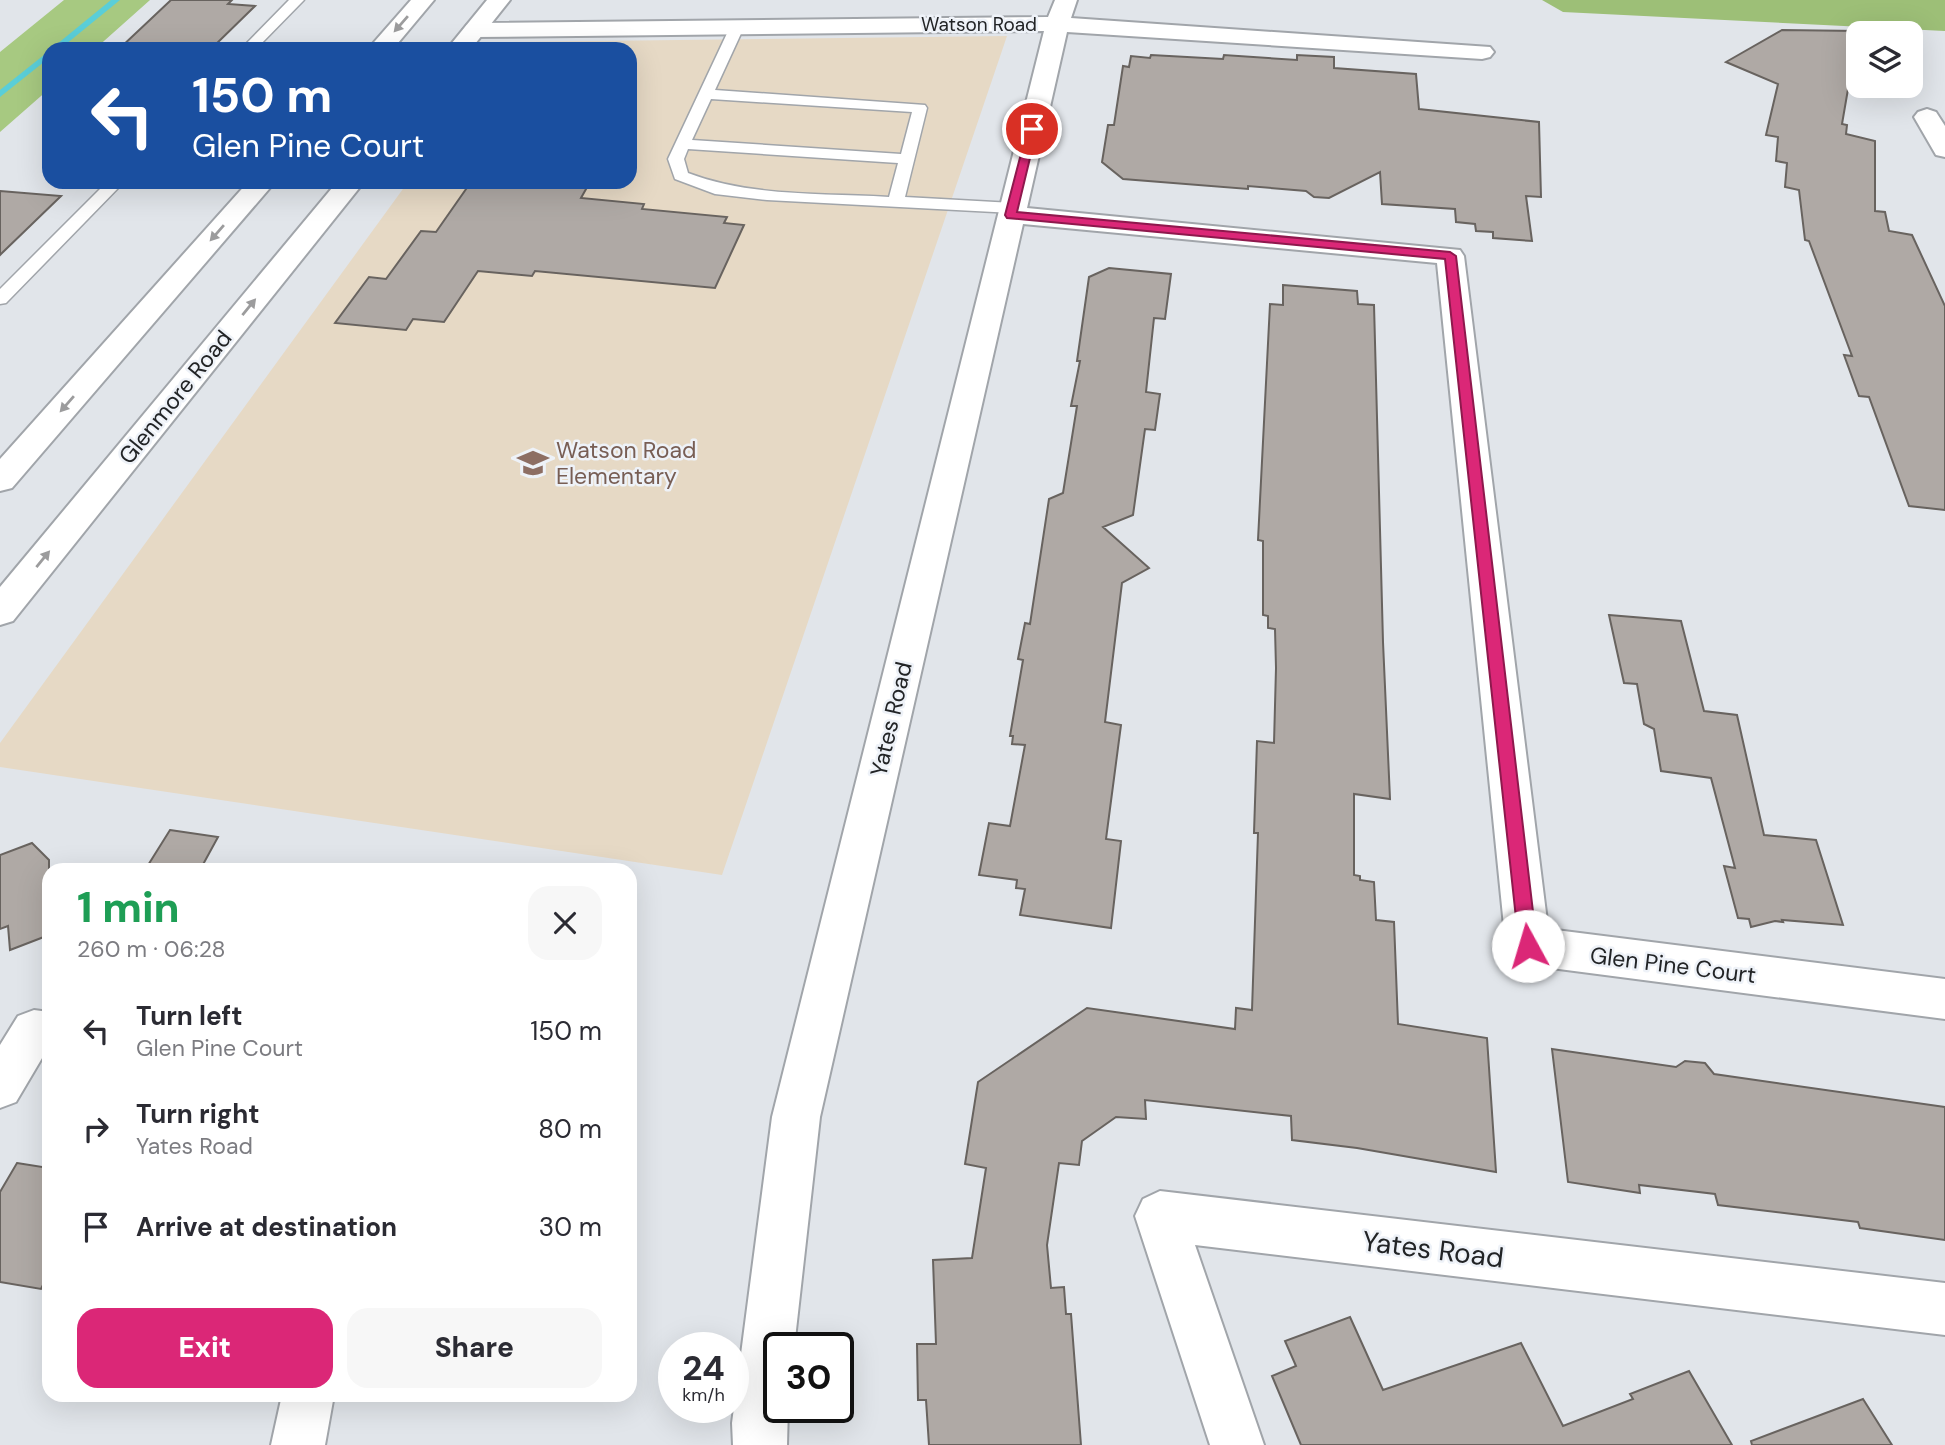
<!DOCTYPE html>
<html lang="en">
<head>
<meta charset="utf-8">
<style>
  :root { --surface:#fff; --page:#f7f7f7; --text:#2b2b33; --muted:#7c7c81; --accent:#db2777 }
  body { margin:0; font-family:"DM Sans",sans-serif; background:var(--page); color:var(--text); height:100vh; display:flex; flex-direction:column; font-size:26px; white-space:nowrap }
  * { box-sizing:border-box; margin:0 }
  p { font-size:23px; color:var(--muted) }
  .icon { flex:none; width:38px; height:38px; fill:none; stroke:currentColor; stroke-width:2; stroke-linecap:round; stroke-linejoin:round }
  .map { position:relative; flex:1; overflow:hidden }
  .panel { position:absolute; left:42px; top:863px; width:595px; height:539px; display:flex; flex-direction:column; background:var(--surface); border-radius:21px; box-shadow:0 7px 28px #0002 }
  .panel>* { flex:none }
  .top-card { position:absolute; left:42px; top:42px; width:595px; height:147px; border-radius:21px; box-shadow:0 7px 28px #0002; background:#1a4fa0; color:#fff; overflow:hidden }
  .buttons { position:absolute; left:1846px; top:21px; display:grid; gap:14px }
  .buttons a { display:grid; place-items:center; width:77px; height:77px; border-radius:14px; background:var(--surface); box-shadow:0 7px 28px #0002; font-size:35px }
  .speed { position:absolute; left:658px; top:1332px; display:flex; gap:14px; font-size:35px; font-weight:700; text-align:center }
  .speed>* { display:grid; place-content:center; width:91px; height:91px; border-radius:50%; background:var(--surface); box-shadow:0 7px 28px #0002; line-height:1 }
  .speed small { font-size:18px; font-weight:400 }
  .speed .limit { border:4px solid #111; border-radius:10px; background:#fff; color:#111 }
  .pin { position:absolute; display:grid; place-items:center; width:60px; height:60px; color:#fff; margin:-30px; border:4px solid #fff; border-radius:50%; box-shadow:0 2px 7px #0007 }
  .me { position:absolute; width:77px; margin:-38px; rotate:354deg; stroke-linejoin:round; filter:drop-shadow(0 0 5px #0008) }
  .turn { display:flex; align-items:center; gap:24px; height:147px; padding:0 35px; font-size:32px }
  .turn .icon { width:91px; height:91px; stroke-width:2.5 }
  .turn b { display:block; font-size:49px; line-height:60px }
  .round { display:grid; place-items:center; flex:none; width:74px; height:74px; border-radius:21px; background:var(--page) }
  .overview { display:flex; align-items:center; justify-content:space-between; height:119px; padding:0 35px }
  h1 { font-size:42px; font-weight:800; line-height:52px; color:#1e9e55 }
  .primary-button { display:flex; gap:14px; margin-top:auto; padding:14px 35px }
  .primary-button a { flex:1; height:80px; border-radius:21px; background:var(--accent); color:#fff; font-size:28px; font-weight:800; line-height:80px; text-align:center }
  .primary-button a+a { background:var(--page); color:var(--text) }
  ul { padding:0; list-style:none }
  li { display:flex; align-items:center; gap:21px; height:98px; padding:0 35px }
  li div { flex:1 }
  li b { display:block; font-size:26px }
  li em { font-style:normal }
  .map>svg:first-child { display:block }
  .education { fill:#e6d9c5 }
  .green { fill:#a7c981 }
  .forest { fill:#9dbf77 }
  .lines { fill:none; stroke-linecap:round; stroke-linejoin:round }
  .stream { fill:#5aced8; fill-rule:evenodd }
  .building { fill:#afa9a5; stroke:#68635f; stroke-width:2 }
  .lane-casing { stroke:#a1a5aa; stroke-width:3 }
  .street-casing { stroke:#a1a5aa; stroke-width:4 }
  .secondary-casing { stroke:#a1a5aa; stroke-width:4 }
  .lane { fill:#fff; fill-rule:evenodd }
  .street { fill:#fff; fill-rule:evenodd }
  .secondary { fill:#fff; fill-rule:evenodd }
  .oneway { fill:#9c9c9d }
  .route { fill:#db2777; stroke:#8e194d; stroke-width:2 }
  .labels { text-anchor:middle; stroke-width:5; stroke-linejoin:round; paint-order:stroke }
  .far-street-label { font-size:19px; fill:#222426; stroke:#eef2f8 }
  .street-label { font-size:23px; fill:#222426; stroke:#eef2f8 }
  .education-label { font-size:23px; fill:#785e54; stroke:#eef2f8; text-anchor:start }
  .near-street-label { font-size:28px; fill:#222426; stroke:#eef2f8 }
</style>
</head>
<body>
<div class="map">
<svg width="1945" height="1445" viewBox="0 0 1945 1445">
  <rect width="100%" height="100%" fill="#e1e5ea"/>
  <path class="education" d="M 1007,36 L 722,875 L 0,767 L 0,743 L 408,182 L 630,182 L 630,49 L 505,49 L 510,42 Z"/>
  <path class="green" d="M 64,0 L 150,0 L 95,49 L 49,49 L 49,89 L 0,132 L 0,52 Z"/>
  <path class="forest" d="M 1542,0 L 1945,0 L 1945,31 L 1563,12 Z"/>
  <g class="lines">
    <path class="stream" d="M 111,0 L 120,0 L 60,49 L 51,49 Z
      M 49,51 L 49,58 L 0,97 L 0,90 Z"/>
  </g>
  <path class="building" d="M 171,0 L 232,0 L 228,4 L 255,6 L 211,49 L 119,49 Z
    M 1782,30 L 1858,31 L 1842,124 L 1847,125 L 1846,134 L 1875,141 L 1875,211 L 1885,212 L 1889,231 L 1912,235 L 1945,306 L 1945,510 L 1909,506 L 1869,397 L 1859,396 L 1844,355 L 1852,356 L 1809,241 L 1805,240 L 1799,190 L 1785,187 L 1787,163 L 1776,161 L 1778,137 L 1766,135 L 1778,84 L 1726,62 Z
    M 1151,55 L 1223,59 L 1224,55 L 1297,60 L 1297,55 L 1334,57 L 1334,68 L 1416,74 L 1419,109 L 1539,122 L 1541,197 L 1526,196 L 1532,241 L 1493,238 L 1493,232 L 1476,231 L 1475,224 L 1456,222 L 1455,209 L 1382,204 L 1380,172 L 1329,198 L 1314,197 L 1306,191 L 1248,186 L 1248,189 L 1123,179 L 1102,162 L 1108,125 L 1114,125 L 1123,66 L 1129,67 L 1131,56 L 1150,58 Z
    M 471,182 L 590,182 L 581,198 L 644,204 L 642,209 L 727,217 L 724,223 L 744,225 L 715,288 L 535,271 L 532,276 L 478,271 L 444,322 L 413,319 L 406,330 L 335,323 L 369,277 L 386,279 L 421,231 L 436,232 Z
    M 0,191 L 61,196 L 0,255 Z
    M 1109,268 L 1171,274 L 1165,319 L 1154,318 L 1146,392 L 1160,394 L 1155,430 L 1145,429 L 1133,515 L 1103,527 L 1149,568 L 1122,583 L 1105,722 L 1121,725 L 1106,839 L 1121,841 L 1111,928 L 1020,915 L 1025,889 L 1016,888 L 1017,880 L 979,875 L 989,823 L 1010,826 L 1025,745 L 1012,744 L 1013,736 L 1010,736 L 1023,660 L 1018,659 L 1025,623 L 1030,624 L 1049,499 L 1063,493 L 1077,406 L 1071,406 L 1080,361 L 1077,361 L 1089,277 Z
    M 1283,285 L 1357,291 L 1358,304 L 1374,305 L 1383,642 L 1390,799 L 1354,794 L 1354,875 L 1360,876 L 1360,880 L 1374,882 L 1376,920 L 1394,922 L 1398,1024 L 1487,1038 L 1496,1172 L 1357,1148 L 1292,1140 L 1291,1116 L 1145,1100 L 1146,1119 L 1116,1117 L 1082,1141 L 1079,1165 L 1059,1163 L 1047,1245 L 1051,1288 L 1064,1287 L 1066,1314 L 1071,1314 L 1081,1445 L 929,1445 L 926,1400 L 918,1400 L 917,1344 L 936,1344 L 933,1260 L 972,1258 L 986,1168 L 965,1164 L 978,1082 L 1087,1008 L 1235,1029 L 1236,1008 L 1252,1010 L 1258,833 L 1254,833 L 1257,741 L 1274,743 L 1276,668 L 1275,629 L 1268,628 L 1268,616 L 1263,615 L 1263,541 L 1258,540 L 1270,304 L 1283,305 Z
    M 1609,615 L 1681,621 L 1704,711 L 1737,715 L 1764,835 L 1816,840 L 1843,925 L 1782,920 L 1783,922 L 1775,921 L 1751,927 L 1749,919 L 1738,918 L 1724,866 L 1735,868 L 1711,778 L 1661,771 L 1654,729 L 1644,724 L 1637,684 L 1624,683 Z
    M 170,830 L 218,837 L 200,870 L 145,870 Z
    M 32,843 L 49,860 L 49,935 L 10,950 L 8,926 L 0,929 L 0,855 Z
    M 1552,1049 L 1676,1067 L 1685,1061 L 1705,1063 L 1714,1074 L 1945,1107 L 1945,1240 L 1860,1228 L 1858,1222 L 1718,1205 L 1715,1194 L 1639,1185 L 1640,1193 L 1568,1182 Z
    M 17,1163 L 49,1168 L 49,1273 L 41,1289 L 0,1282 L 0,1192 Z
    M 1350,1317 L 1383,1390 L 1521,1343 L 1563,1426 L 1633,1399 L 1630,1394 L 1689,1371 L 1732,1445 L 1301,1445 L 1272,1376 L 1296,1366 L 1285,1341 Z
    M 1863,1399 L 1892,1445 L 1752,1445 L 1751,1441 Z"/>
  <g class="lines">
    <defs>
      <path id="lane" d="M 289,0 L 304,0 L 256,49 L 241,49 Z
        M 737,23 L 744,27 L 715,90 L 925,105 L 927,108 L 905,197 L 1013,203 L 1021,208 L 1013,213 L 767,200 L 715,194 L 675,179 L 668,159 L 730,27 ZM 711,99 L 912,112 L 901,154 L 692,140 ZM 688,149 L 898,163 L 889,197 C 823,193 751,197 688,173 L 684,159 Z
        M 107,182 L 124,182 L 6,303 L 0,304 L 0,289 Z"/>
      <path id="street" d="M 1055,0 L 1077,0 L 1071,18 L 1490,47 L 1494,52 L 1490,57 L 1482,59 L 1067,32 L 1027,208 L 1460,250 L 1464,256 L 1548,929 L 1945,979 L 1945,1019 L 1528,965 L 1513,960 L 1506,946 L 1437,263 L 1023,224 L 820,1117 L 794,1348 L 779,1348 L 779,1407 L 788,1407 L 787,1445 L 733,1445 L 732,1423 L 772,1117 L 1044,31 L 475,37 L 467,35 L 463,30 L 467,25 L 475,23 L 1048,17 Z
        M 1927,109 L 1936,112 L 1945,126 L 1945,157 L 1936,155 L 1914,117 L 1918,112 Z
        M 34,1010 L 49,1012 L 49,1054 L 45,1053 L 16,1102 L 0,1108 L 0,1045 L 18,1016 Z
        M 1160,1191 L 1945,1283 L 1945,1335 L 1195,1245 L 1264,1445 L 1210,1445 L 1135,1216 L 1143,1199 Z
        M 282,1395 L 334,1395 L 325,1445 L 271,1445 Z"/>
      <path id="secondary" d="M 411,0 L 434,0 L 393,49 L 368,49 Z
        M 487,0 L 510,0 L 471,49 L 447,49 Z
        M 248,182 L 275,182 L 12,488 L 0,491 L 0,459 Z
        M 337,182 L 364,182 L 13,621 L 0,625 L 0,587 Z"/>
    </defs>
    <use href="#lane" class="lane-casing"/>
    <use href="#street" class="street-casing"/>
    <use href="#secondary" class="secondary-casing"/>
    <use href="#lane" class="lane"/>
    <use href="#street" class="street"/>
    <use href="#secondary" class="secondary"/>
  </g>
  <defs><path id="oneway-solid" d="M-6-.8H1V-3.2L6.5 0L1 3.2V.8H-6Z" transform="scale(1.75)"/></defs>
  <g class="oneway">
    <use href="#oneway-solid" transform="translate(401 24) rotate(131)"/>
    <use href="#oneway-solid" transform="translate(217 233) rotate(131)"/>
    <use href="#oneway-solid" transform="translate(249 307) rotate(-51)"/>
    <use href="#oneway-solid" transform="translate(67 404) rotate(131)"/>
    <use href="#oneway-solid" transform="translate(43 559) rotate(-51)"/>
  </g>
  <path class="route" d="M 1028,127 L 1037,129 L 1017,212 L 1450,252 L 1456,256 L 1537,946 L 1535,952 L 1528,954 L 1522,952 L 1519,946 L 1445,259 L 1007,218 L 1005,215 Z"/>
  <defs>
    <symbol id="school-bare" viewBox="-9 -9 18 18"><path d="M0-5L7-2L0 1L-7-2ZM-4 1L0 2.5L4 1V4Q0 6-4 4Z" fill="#8d6e63" stroke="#eef2f8" stroke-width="2.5" paint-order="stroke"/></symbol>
  </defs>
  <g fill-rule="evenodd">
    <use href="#school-bare" x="511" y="441" width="44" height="44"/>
  </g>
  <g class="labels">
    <g class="far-street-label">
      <text x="979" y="31">Watson Road</text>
    </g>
    <g class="street-label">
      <text transform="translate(175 397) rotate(-51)" y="8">Glenmore Road</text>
      <text transform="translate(891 719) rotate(-77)" y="8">Yates Road</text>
      <text transform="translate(1673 965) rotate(7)" y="8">Glen Pine Court</text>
    </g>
    <g class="education-label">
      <text x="556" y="458">Watson Road<tspan x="556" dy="26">Elementary</tspan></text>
    </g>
    <g class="near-street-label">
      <text transform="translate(1433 1249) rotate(7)" y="10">Yates Road</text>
    </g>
  </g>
</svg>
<div class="buttons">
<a><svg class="icon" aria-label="layers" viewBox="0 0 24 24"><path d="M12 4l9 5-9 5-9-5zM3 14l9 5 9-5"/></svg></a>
</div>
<div class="speed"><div>24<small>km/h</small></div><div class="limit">30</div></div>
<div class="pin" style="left:1032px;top:129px;background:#d93025"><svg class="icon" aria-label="arrive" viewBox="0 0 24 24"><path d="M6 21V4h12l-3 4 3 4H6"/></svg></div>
<svg class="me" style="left:1528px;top:946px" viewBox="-20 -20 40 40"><circle r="19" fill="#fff"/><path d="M0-13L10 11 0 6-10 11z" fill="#db2777"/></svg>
<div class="top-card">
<div class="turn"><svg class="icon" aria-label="left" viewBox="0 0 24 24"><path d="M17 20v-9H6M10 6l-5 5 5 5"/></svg><div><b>150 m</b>Glen Pine Court</div></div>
</div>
<section class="panel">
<div class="overview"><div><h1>1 min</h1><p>260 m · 06:28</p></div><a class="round"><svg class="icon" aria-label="close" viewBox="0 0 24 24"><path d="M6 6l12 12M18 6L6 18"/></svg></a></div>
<ul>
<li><svg class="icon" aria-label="left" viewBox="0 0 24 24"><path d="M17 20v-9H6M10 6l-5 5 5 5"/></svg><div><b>Turn left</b><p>Glen Pine Court</p></div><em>150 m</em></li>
<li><svg class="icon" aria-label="right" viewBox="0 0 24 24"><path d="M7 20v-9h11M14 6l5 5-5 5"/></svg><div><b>Turn right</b><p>Yates Road</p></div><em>80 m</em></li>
<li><svg class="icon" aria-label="arrive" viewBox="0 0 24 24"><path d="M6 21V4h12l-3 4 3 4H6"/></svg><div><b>Arrive at destination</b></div><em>30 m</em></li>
</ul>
<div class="primary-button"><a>Exit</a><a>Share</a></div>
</section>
</div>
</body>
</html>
